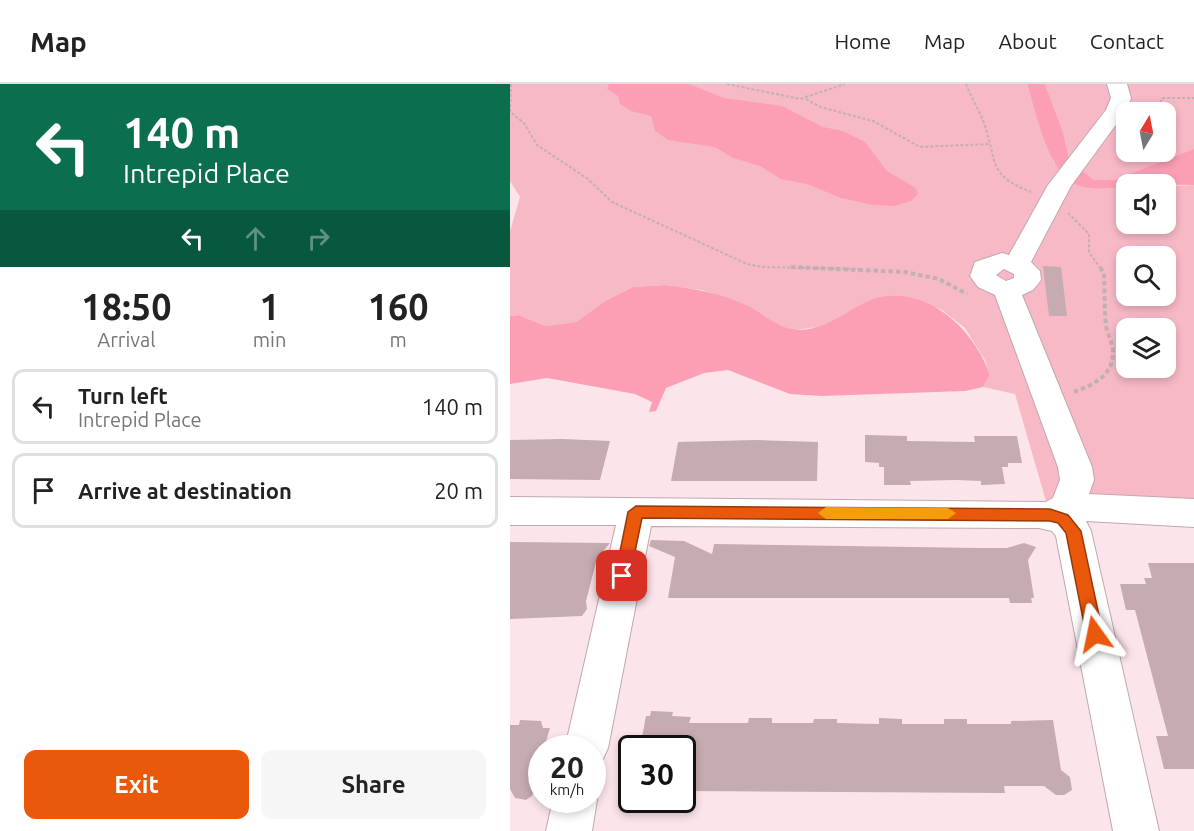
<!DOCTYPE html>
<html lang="en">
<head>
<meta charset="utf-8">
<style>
  :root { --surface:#fff; --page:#f6f6f6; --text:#222; --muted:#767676; --line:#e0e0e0; --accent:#ea580c }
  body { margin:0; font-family:Ubuntu,sans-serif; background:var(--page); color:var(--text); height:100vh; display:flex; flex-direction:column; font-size:22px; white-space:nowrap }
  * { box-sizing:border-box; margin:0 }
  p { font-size:20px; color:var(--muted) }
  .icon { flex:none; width:33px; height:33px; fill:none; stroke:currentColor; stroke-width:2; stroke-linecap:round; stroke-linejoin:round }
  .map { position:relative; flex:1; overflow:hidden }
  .drawer { display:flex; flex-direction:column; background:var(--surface); width:510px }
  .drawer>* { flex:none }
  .top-card { background:#0b6e4f; color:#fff; overflow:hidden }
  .needle { width:39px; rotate:10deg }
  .tools { position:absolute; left:606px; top:18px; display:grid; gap:12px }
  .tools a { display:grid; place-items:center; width:60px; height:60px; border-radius:12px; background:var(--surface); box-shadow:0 3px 9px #0003; font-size:30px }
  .speed { position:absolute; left:18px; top:651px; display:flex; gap:12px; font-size:30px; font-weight:700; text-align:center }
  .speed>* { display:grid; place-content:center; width:78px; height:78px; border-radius:50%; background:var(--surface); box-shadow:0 3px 9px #0003; line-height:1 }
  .speed small { font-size:15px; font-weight:400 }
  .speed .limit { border:3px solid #111; border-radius:9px; background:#fff; color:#111 }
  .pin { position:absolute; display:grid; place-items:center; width:51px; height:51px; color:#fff; margin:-26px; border-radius:12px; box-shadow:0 3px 9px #0006 }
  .me { position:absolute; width:66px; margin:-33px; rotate:348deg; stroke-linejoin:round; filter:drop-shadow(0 0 4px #0008) }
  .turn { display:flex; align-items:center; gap:21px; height:126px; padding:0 24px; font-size:27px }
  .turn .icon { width:78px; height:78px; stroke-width:2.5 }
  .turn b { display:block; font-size:42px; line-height:51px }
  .lanes { display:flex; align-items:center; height:57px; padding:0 24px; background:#0003; justify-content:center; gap:30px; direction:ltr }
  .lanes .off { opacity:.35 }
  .eta { display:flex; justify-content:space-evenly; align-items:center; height:102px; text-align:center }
  .eta b { font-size:36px; font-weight:700; line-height:42px }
  .cta { display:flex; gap:12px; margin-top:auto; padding:12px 24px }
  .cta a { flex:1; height:69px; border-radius:12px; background:var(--accent); color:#fff; font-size:24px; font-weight:700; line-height:69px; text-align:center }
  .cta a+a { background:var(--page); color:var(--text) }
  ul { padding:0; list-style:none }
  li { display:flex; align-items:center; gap:18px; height:75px; margin:0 12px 9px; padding:0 12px; border:3px solid var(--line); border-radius:12px }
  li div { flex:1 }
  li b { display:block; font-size:22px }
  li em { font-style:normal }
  header { display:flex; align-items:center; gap:36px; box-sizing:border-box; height:84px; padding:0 30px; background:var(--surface); border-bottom:2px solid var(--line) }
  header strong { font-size:28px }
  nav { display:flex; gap:33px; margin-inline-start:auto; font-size:21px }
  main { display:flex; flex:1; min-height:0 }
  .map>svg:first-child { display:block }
  .green { fill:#f8b9c6; fill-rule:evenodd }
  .water { fill:#fc9fb5 }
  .building { fill:#c6abb0 }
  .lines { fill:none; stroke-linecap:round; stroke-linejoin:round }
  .minor-casing { stroke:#c2a7ac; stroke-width:2 }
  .path-far1 { stroke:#c2afb3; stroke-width:2; stroke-dasharray:3 2; stroke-linecap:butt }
  .path { stroke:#c2afb3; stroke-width:4; stroke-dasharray:4.5 3; stroke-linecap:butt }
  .minor { fill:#fff; fill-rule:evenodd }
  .route { fill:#ea580c; stroke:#983908; stroke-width:1.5 }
  .slow { fill:#f59e0b }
</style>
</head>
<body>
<header>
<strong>Map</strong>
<nav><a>Home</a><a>Map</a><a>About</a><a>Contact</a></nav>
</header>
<main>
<section class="drawer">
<div class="top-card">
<div class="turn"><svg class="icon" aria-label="left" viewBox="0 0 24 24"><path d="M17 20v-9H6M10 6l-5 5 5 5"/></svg><div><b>140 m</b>Intrepid Place</div></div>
<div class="lanes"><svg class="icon" aria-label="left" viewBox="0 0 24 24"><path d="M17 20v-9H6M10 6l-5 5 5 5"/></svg><svg class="icon off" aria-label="ahead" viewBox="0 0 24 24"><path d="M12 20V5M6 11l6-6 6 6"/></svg><svg class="icon off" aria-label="right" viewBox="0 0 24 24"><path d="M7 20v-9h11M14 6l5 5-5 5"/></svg></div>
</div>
<div class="eta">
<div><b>18:50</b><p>Arrival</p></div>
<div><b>1</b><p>min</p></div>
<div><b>160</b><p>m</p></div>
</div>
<ul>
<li><svg class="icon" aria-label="left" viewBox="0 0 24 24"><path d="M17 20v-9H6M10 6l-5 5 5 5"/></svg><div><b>Turn left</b><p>Intrepid Place</p></div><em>140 m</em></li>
<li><svg class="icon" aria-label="arrive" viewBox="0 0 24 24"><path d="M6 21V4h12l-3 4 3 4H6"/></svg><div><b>Arrive at destination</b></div><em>20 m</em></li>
</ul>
<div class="cta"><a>Exit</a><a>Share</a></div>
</section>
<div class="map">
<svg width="684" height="747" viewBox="0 0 684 747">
  <rect width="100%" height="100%" fill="#fce5ea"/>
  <path class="green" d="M 0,0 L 517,0 L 544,79 L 560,78 L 553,48 L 535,0 L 684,0 L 684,98 L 616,100 L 616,140 L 656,140 L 656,102 L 684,101 L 684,429 L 540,431 L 505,310 L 473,303 L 480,291 L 475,276 L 455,244 L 432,226 L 402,214 L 332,233 L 308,243 L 284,246 L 268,241 L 236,221 L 192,206 L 155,201 L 123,203 L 95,217 L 66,238 L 35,242 L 9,231 L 0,232 L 0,147 L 10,113 L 0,97 ZM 616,28 L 656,28 L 656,68 L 616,68 ZM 616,172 L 656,172 L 656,212 L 616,212 ZM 616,244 L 656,244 L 656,284 L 616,284 Z"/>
  <path class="water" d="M 99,0 L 179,0 L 214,14 L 272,22 L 313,43 L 333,47 L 355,58 L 377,87 L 406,104 L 408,110 L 401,117 L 384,122 L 363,121 L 331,114 L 297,100 L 271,95 L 250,82 L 223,74 L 205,63 L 158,56 L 145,47 L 141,32 L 121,27 L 110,20 L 108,12 L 97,5 Z
    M 517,0 L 535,0 L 553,48 L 560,78 L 584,96 L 605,96 L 684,65 L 684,101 L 616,100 L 616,103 C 600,104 580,107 565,100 C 538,88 526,27 517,0 Z
    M 155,201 C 182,204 209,209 234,220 C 251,227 264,242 282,245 C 316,251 344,218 371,213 C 422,204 465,248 480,291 L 473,303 L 455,307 L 311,312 L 280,310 L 218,286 L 194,289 L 156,304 L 146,327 L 139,328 L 142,318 L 125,310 L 37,294 L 0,300 L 0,232 L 9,231 L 35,242 L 66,238 L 95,217 L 123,203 Z"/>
  <path class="building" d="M 533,182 L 551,183 L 557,232 L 539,232 Z
    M 355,351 L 397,352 L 397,357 L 465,358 L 464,352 L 507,352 L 512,379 L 498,379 L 498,383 L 492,383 L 495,400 L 471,401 L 471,397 L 446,396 L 400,397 L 401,401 L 374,401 L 374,383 L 369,383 L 369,379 L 355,378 Z
    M 52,355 L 100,357 L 90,396 L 0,395 L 0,356 Z
    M 246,356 L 308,358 L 307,397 L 161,397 L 168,358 Z
    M 141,456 L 174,457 L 202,470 L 204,460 L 469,464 L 497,464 L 514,459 L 526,463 L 518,476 L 524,514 L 521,514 L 522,519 L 500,519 L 499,514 L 158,514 L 165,473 L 139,462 Z
    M 0,458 L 100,459 L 87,474 L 76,517 L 77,525 L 72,532 L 0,535 Z
    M 638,479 L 684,479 L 684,685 L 654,685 L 646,652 L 658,652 L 625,526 L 616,526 L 610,500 L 636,500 L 634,494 L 642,494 Z
    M 141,627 L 163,628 L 162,632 L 181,633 L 179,639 L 238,639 L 239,634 L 262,634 L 262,639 L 303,639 L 304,635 L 327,635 L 327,639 L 369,640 L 369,634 L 392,635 L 392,640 L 434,640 L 434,635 L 457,635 L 457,640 L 501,640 L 501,637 L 543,636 L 551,686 L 560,693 L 562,706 L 554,711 L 546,711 L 534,702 L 494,702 L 495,709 L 172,707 L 172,664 L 130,664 L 136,632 L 140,632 Z
    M 10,636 L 31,637 L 33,644 L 40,644 L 34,664 L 32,664 L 32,693 L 28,693 L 22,712 L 16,716 L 5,714 L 0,705 L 0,641 L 9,641 Z"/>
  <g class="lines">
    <defs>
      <path id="minor" d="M 597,0 L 617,0 L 621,14 L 616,27 L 561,102 L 521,178 L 530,187 L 531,196 L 523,206 L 512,211 L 582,383 L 584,396 L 579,410 L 684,415 L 684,443 L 576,437 L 581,447 L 649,747 L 603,747 L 546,452 L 542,447 L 529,444 L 141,442 L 98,664 L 91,679 L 82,682 L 82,664 L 55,664 L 106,441 L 0,441 L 0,413 L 536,418 L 543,414 L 550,396 L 548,383 L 485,211 L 468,203 L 460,192 L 465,178 L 492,169 L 499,171 L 538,101 L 596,26 L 601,14 ZM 494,185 L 504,190 L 504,194 L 496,197 L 486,191 Z
        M 82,704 L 87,716 L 82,747 L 36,747 L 43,716 L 82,716 Z"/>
    </defs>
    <use href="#minor" class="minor-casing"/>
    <path class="path-far1" d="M 1,0 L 0,28 L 14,39 L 27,61 L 78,95 L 102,118 L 237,180 L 252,183 L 352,185
      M 217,0 L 290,15 L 335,0
      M 456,0 C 461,13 469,26 474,39 C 488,78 476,90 521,108
      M 296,15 L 310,23 L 363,37 L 410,63 L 479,60
      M 647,28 L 652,14 L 684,14
      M 558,129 L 579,150 L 579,168 L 591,185"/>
    <path class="path" d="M 281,183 L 395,188 L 429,195 L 457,210
      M 564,308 C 583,301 603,292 603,268 C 603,259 597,250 596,241 C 594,224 595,206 594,189 L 590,183"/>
    <use href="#minor" class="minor"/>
  </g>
  <path class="route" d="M 126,422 L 540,425 L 558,431 L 571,447 L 593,550 L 590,555 L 585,557 L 579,555 L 576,550 L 556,449 L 548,439 L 540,437 L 132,434 L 120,492 L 112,498 L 105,492 L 118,428 Z"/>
  <path class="slow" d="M 316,423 L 438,424 L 446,429 L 438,435 L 316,435 L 308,429 Z"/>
</svg>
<div class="tools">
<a><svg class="needle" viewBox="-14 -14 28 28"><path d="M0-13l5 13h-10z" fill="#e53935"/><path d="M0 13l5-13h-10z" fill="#767676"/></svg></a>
<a><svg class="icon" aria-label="sound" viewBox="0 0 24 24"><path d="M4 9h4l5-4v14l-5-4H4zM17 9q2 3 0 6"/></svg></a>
<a><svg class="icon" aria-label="search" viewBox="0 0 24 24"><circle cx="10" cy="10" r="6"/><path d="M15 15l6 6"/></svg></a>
<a><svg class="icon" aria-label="layers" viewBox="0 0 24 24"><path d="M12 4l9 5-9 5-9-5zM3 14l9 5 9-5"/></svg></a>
</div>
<div class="speed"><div>20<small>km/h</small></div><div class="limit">30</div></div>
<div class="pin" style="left:112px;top:492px;background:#d93025"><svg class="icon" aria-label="arrive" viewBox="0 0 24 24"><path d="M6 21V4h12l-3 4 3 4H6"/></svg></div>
<svg class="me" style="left:585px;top:550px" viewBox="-20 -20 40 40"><path d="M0-17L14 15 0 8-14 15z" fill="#ea580c" stroke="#fff" stroke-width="4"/></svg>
</div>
</main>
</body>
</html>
